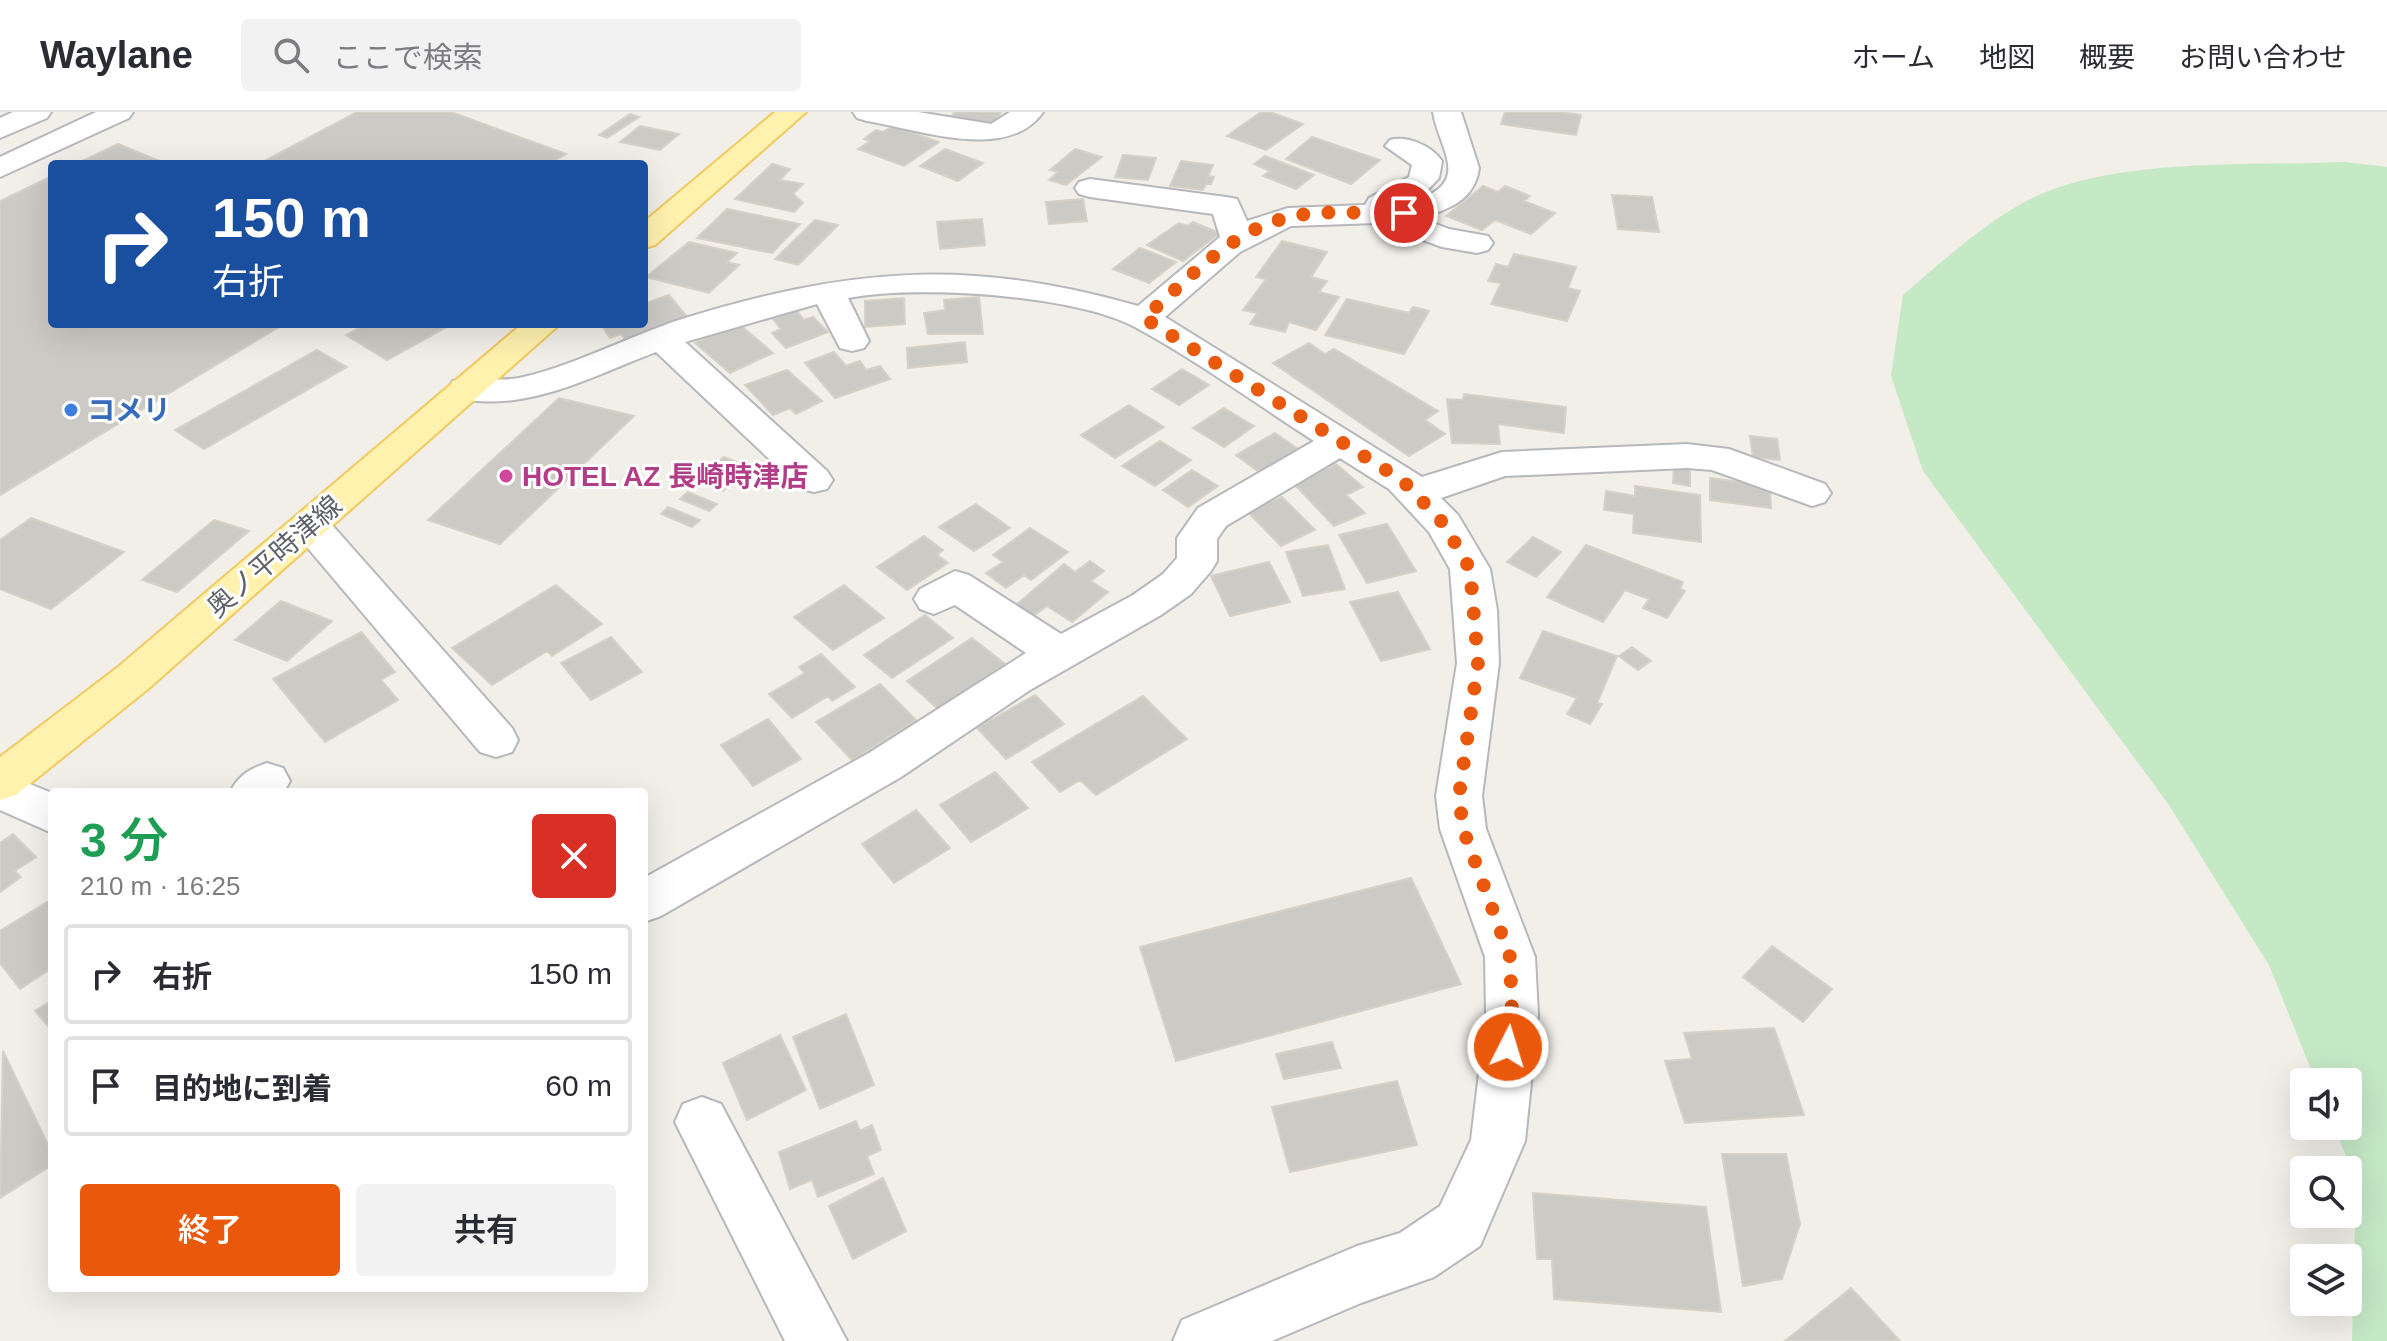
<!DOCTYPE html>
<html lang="ja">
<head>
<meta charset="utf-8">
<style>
  :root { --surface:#fff; --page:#f2f2f3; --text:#2b2b33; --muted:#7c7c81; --line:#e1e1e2; --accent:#ea580c }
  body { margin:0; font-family:Helvetica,"Noto Sans JP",sans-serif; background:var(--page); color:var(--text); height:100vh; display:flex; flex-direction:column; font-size:30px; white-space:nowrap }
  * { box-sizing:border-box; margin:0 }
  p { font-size:26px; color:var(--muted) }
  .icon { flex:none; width:44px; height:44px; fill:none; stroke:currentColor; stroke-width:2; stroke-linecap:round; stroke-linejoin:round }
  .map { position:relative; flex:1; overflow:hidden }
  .details { position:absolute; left:48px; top:676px; width:600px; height:504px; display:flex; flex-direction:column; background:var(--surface); border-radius:8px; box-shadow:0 8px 32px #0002 }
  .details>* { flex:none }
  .banner { position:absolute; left:48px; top:48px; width:600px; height:168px; border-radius:8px; box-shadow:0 8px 32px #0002; background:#1a4fa0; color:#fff; overflow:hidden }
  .tools { position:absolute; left:2290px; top:956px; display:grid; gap:16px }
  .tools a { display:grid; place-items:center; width:72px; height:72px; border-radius:8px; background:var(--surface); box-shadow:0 8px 32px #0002; font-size:40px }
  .pin { position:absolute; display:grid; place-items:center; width:68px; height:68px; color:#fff; margin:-34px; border:4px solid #fff; border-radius:50%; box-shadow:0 2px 8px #0007 }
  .me { position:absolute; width:88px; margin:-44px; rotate:5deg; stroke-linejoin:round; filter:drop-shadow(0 0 6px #0008) }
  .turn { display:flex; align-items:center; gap:28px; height:168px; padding:0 32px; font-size:36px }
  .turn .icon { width:104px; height:104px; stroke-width:2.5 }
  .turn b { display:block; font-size:56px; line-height:68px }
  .round { display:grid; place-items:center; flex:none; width:84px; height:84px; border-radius:8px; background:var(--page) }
  .head { display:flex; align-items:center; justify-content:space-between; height:136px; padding:0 32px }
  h1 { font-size:48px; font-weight:600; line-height:60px; color:#1e9e55 }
  .button { display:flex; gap:16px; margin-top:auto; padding:16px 32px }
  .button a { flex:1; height:92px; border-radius:8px; background:var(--accent); color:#fff; font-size:32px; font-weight:600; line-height:92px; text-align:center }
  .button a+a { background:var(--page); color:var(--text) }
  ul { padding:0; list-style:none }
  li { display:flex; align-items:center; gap:24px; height:100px; margin:0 16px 12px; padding:0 16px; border:4px solid var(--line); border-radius:8px }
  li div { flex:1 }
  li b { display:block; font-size:30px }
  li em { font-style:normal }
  header { display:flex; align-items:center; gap:48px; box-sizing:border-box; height:112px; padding:0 40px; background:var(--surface); border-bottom:2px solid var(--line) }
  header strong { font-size:38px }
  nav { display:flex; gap:44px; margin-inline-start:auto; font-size:28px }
  .search { width:560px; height:72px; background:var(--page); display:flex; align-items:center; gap:20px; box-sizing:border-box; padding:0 28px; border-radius:8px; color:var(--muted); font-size:30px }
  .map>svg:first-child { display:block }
  .green { fill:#c5e8c5 }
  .building { fill:#cccac5; stroke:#d6d1c6; stroke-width:2 }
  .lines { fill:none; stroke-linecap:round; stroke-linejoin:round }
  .minor-casing { stroke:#b5b8bc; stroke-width:4 }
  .major-casing { stroke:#f2c960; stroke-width:4 }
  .minor { fill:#fff; fill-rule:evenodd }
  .major { fill:#fff2af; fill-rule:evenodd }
  .route { stroke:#ea580c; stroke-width:14; stroke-dasharray:0 25.2 }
  .shop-dot { fill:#3f7fe0; stroke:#fff; stroke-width:3 }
  .hotel-dot { fill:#d1479c; stroke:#fff; stroke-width:3 }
  .labels { text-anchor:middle; stroke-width:6; stroke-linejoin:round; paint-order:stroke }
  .shop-label { font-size:28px; font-weight:bold; fill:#366cbe; stroke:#fff; text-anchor:start }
  .hotel-label { font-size:28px; font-weight:bold; fill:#b23c85; stroke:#fff; text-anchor:start }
  .street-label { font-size:28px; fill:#5f6368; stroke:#fff }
</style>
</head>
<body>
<header>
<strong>Waylane</strong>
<div class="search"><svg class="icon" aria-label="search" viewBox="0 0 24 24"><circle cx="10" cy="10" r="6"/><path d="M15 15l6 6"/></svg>ここで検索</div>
<nav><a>ホーム</a><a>地図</a><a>概要</a><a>お問い合わせ</a></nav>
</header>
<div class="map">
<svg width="2387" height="1229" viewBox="0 0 2387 1229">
  <rect width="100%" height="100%" fill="#f1efe8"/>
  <path class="green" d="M 2345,50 L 2387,55 L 2387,1229 L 2352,1229 L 2356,1070 L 2334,1014 L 2348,1014 L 2348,970 L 2316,970 L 2269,853 L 2169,693 L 1923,359 L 1891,264 L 1903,183 C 1943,149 1992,103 2041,82 C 2128,46 2250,54 2345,50 Z"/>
  <path class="building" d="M 357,0 L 451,0 L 566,42 L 549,52 L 259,52 Z
    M 955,0 L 1001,0 L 993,12 L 950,6 Z
    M 1261,0 L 1270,0 L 1303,12 L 1266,38 L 1227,24 Z
    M 1505,0 L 1560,0 L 1581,3 L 1576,23 L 1501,12 Z
    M 630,2 L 639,5 L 607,26 L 599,23 Z
    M 640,14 L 679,22 L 660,38 L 620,30 Z
    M 893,14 L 939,30 L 904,54 L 858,37 L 870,29 L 864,27 L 876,18 L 883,20 Z
    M 1312,25 L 1380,48 L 1351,72 L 1286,47 Z
    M 118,32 L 167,52 L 76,52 Z
    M 945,37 L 983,51 L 958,69 L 920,54 Z
    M 1075,37 L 1102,45 L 1066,73 L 1049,68 L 1058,60 L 1050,58 Z
    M 1123,43 L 1156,46 L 1148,68 L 1115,65 Z
    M 1265,44 L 1314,63 L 1296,77 L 1263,64 L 1270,59 L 1254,52 Z
    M 1181,49 L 1213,53 L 1208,64 L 1214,65 L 1211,72 L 1206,72 L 1203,78 L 1170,74 Z
    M 772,52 L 790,57 L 780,68 L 803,72 L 793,82 L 803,91 L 794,100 L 735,87 Z
    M 52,64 L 52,212 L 284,212 L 0,383 L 0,89 Z
    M 1483,74 L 1498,80 L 1505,74 L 1530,84 L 1524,89 L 1555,101 L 1531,122 L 1495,108 L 1482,118 L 1446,104 Z
    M 1612,83 L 1652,85 L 1659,120 L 1618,117 Z
    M 1083,87 L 1087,109 L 1049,112 L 1046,90 Z
    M 727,97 L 800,112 L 772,141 L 697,126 Z
    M 982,107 L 985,133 L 940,137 L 937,110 Z
    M 815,108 L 838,113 L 798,153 L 775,147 Z
    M 1193,110 L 1220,121 L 1183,149 L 1147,133 L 1179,111 L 1188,114 Z
    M 1282,129 L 1327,140 L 1311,165 L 1327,169 L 1319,180 L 1339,185 L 1316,218 L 1289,210 L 1285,220 L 1250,212 L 1257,201 L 1243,198 L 1266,167 L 1256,165 Z
    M 689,130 L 737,141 L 727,150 L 739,153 L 709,181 L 646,165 Z
    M 1140,136 L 1176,150 L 1149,171 L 1113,157 Z
    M 1514,142 L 1576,155 L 1568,176 L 1580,179 L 1567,209 L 1491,192 L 1501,171 L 1488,169 L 1496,152 L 1508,155 Z
    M 669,183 L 688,206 L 626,229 L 621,222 L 610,226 L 602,214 L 644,212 L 644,192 Z
    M 979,185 L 983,222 L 928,222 L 924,201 L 945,198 L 944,188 Z
    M 904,186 L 905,212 L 865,215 L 865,189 Z
    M 1347,187 L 1409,201 L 1413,195 L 1429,199 L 1404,242 L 1325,223 Z
    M 796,198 L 804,208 L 813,205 L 828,220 L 786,236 L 772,221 L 781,217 L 773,207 Z
    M 738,211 L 773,241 L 730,261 L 695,231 Z
    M 367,212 L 452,212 L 387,248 L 346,223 Z
    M 965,230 L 967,250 L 908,256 L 907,236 Z
    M 1309,231 L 1325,242 L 1334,237 L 1438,299 L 1425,308 L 1445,322 L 1409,344 L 1273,251 Z
    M 317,238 L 347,255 L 204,337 L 175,318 Z
    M 834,240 L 846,254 L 860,249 L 866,258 L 880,254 L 890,267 L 835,286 L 805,251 Z
    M 1182,257 L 1209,273 L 1179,293 L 1152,277 Z
    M 787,258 L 822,289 L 796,302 L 790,296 L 773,303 L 745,273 Z
    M 1464,282 L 1566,295 L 1564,321 L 1498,312 L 1500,332 L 1452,331 L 1447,287 L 1463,288 Z
    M 559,286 L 634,304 L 500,432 L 428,408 Z
    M 1129,293 L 1164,315 L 1115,346 L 1081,323 Z
    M 1224,296 L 1254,314 L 1224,335 L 1193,316 Z
    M 1275,321 L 1298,337 L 1259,360 L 1236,343 Z
    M 1750,324 L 1777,327 L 1780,348 L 1753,345 Z
    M 1160,329 L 1191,348 L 1155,374 L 1122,354 Z
    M 724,345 L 750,355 L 723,379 L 697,368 Z
    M 1336,352 L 1363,375 L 1346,383 L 1365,401 L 1334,414 L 1294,372 Z
    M 1674,353 L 1690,355 L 1690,374 L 1673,371 Z
    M 1192,358 L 1218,374 L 1188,395 L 1163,378 Z
    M 1710,366 L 1770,374 L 1771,396 L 1710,388 Z
    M 1635,374 L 1700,383 L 1701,430 L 1633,421 L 1634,402 L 1604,398 L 1606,379 L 1635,384 Z
    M 688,380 L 717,392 L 709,399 L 680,387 Z
    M 1282,385 L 1315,418 L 1281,434 L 1248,400 Z
    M 976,392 L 1010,416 L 974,439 L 939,415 Z
    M 668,395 L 700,408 L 692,415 L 661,402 Z
    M 31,406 L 124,440 L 51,497 L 0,477 L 0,428 Z
    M 214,408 L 249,419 L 177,480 L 142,468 Z
    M 1387,412 L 1416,459 L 1367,471 L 1339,423 Z
    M 1030,416 L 1068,440 L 1031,468 L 1024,463 L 1006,476 L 986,461 L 1003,450 L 993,443 Z
    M 924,424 L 943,438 L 937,443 L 948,451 L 907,478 L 877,455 Z
    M 1533,425 L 1561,440 L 1536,465 L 1507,450 Z
    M 1328,433 L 1345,477 L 1303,484 L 1286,440 Z
    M 1586,433 L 1683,470 L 1680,477 L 1685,479 L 1667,506 L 1643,496 L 1649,487 L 1625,478 L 1603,510 L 1547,485 Z
    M 1090,449 L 1104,459 L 1091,469 L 1108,480 L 1072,510 L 1047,494 L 1032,505 L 1016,493 L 1064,452 L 1075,460 Z
    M 1269,450 L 1290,490 L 1230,504 L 1211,464 Z
    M 556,473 L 602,512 L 552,544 L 547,539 L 492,573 L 452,536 Z
    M 844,473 L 884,506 L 833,538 L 794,505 Z
    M 1398,480 L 1430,537 L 1381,549 L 1350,490 Z
    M 281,489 L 332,509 L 287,549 L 235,528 Z
    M 925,503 L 953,526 L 892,566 L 864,543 Z
    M 1543,519 L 1617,544 L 1597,591 L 1602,592 L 1590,612 L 1567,602 L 1577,586 L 1520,566 Z
    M 361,520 L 395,560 L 381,568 L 398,588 L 325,630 L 273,567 Z
    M 611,525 L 642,560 L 591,588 L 561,551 Z
    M 972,526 L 1005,552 L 938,597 L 907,569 Z
    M 1632,535 L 1651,549 L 1638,558 L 1619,544 Z
    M 821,542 L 855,575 L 832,589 L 828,584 L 792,606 L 769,582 L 805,561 L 799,555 Z
    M 880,572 L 916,608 L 852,648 L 816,610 Z
    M 1035,583 L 1064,612 L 1006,647 L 977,616 Z
    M 1143,584 L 1187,627 L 1096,683 L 1080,668 L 1060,680 L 1032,650 Z
    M 768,607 L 801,647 L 753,674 L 721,633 Z
    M 995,660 L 1028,696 L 971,730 L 940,693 Z
    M 916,698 L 950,736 L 894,771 L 862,732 Z
    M 13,722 L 36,745 L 15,759 L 21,765 L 0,780 L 0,731 Z
    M 1411,766 L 1461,872 L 1176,949 L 1140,835 Z
    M 52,787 L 52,856 L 20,877 L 0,851 L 0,819 Z
    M 1772,834 L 1832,877 L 1803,910 L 1743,865 Z
    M 52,888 L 52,919 L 35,899 Z
    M 846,902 L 874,973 L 820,997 L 793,925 Z
    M 1774,916 L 1804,1003 L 1685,1011 L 1665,949 L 1692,947 L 1684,921 Z
    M 780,923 L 806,978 L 747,1008 L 723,951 Z
    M 1332,930 L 1341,956 L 1284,967 L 1276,942 Z
    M 3,939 L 52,1041 L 52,1053 L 0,1086 Z
    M 1397,969 L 1417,1033 L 1290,1060 L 1272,995 Z
    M 856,1009 L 860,1019 L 872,1013 L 881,1038 L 867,1044 L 874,1062 L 818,1085 L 812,1068 L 790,1077 L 779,1040 Z
    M 1722,1042 L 1786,1042 L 1800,1112 L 1782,1167 L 1743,1174 Z
    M 883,1066 L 906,1119 L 853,1147 L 829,1094 Z
    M 1533,1081 L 1706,1095 L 1721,1200 L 1554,1187 L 1552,1147 L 1537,1147 Z
    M 1851,1176 L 1900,1229 L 1785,1229 Z"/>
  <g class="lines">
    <defs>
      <path id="minor" d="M 13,0 L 51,0 L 47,6 L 0,26 L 0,6 Z
        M 96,0 L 133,0 L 129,6 L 0,65 L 0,45 Z
        M 853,0 L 918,0 L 991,12 L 1010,0 L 1043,0 C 1008,51 918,17 867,9 L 857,6 Z
        M 1433,0 L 1461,0 L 1479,56 C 1475,88 1448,98 1420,106 L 1449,117 L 1488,124 L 1493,131 L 1488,138 L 1477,141 L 1442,135 L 1377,111 L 1291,114 L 1240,140 L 1165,205 L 1422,365 L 1502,340 L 1687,332 L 1729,337 L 1825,372 L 1831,381 L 1825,390 L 1812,394 L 1712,358 L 1687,356 L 1505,364 L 1441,386 L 1458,403 L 1490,457 L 1497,498 L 1499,551 L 1482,684 L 1486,717 L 1535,845 L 1538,903 L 1525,1029 L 1480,1134 L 1434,1165 L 1361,1191 L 1272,1229 L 1173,1229 L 1182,1208 L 1357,1134 L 1400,1121 L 1440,1094 L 1471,1028 L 1486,903 L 1485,845 L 1440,717 L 1436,684 L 1457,551 L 1450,457 L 1429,420 L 1389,377 L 1340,346 L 1226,414 L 1217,427 L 1217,449 L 1211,459 L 1191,482 L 1161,503 L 1030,578 L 901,665 L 661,804 L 644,810 L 644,766 L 869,641 L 1026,541 L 955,493 L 934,502 L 920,497 L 914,487 L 920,477 L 955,459 L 969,463 L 1061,522 L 1133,483 L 1163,462 L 1177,446 L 1177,426 L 1198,396 L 1314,329 C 1255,291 1196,248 1135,215 C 1074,182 915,173 848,186 L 869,229 L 864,236 L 852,239 L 840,236 L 817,192 L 685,230 L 827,359 L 833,368 L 827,377 L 814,380 L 801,377 L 656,240 C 592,264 523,303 453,285 L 448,277 L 453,269 C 475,264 497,270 519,266 C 571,255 628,225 679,208 C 846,156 969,145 1138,194 L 1220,125 L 1213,102 L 1090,85 L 1079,82 L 1075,76 L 1079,70 L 1090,67 L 1226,85 L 1237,87 L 1247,109 L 1288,96 L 1365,93 L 1369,86 L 1409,65 L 1412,53 L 1385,34 L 1390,28 C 1407,23 1432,34 1442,49 L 1439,66 L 1419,87 C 1472,69 1438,35 1433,0 Z
        M 310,400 L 324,404 L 512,616 L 518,628 L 512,640 L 496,645 L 480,640 L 296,422 L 291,413 L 296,404 Z
        M 267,651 L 283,656 L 290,669 L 284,680 L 230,680 C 239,663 249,657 267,651 Z
        M 0,660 L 52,681 L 52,721 L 0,698 Z
        M 702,985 L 721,992 L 847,1229 L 785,1229 L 675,1010 L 683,992 Z"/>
      <path id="major" d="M 775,0 L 806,0 L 655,133 L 644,136 L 644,110 Z
        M 522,212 L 560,212 L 148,577 L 16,683 L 0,688 L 0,645 L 118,555 Z"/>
    </defs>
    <use href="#minor" class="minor-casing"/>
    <use href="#major" class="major-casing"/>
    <use href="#minor" class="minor"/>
    <use href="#major" class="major"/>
  </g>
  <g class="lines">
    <path class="route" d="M 1404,101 C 1365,103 1324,96 1286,106 C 1231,119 1185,170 1144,206 L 1402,368 L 1444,412 L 1470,457 L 1478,551 L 1459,684 L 1463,717 L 1510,845 L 1512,903 L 1508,935"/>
  </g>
  <circle class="shop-dot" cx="71" cy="298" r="8"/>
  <circle class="hotel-dot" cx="506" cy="364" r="8"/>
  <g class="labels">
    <g class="shop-label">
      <text x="87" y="308">コメリ</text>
    </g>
    <g class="hotel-label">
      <text x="522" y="374">HOTEL AZ 長崎時津店</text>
    </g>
    <g class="street-label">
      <text transform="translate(274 444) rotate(-41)" y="10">奥ノ平時津線</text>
    </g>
  </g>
</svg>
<div class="tools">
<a><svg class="icon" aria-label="sound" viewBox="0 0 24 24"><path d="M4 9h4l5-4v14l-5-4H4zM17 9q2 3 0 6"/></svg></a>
<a><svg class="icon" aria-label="search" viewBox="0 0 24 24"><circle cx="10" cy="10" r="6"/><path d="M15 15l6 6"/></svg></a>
<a><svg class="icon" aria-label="layers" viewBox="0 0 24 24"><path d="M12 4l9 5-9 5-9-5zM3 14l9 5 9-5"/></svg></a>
</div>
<div class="pin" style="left:1404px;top:101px;background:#d93025"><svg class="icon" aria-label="arrive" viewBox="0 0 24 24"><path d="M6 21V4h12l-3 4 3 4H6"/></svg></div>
<svg class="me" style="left:1508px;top:935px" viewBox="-20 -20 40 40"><circle r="17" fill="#ea580c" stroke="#fff" stroke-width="3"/><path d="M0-11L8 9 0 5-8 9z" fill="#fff"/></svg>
<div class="banner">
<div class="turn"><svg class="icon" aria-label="right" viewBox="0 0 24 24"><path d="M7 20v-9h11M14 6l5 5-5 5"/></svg><div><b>150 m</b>右折</div></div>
</div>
<section class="details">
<div class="head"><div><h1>3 分</h1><p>210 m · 16:25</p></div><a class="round" style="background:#d93025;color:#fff"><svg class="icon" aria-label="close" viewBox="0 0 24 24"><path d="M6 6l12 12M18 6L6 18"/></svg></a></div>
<ul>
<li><svg class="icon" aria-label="right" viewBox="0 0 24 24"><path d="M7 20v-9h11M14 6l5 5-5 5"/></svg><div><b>右折</b></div><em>150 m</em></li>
<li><svg class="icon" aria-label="arrive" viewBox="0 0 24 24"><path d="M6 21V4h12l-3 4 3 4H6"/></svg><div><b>目的地に到着</b></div><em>60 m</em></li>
</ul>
<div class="button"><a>終了</a><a>共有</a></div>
</section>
</div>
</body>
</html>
